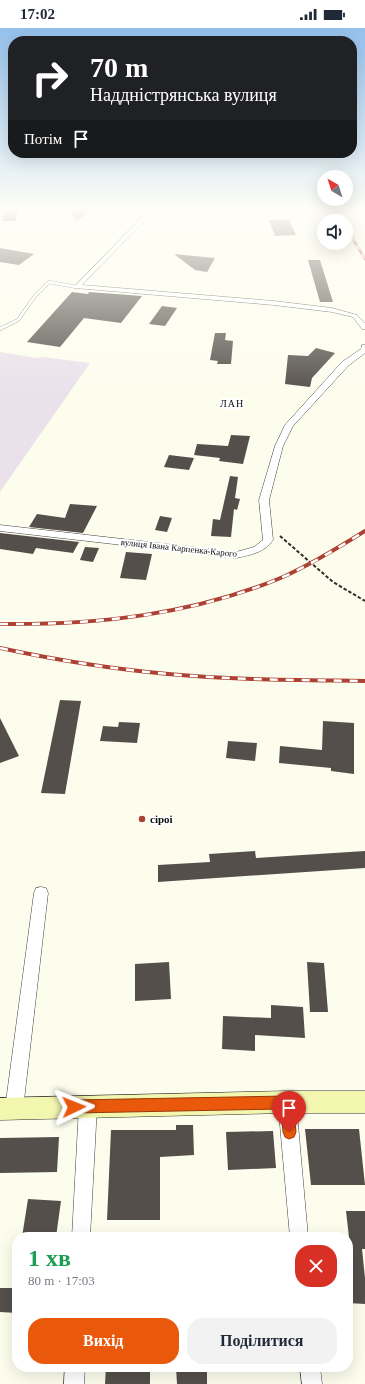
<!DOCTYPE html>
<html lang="uk">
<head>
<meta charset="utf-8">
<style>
  :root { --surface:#fff; --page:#f2f2f3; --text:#1f2937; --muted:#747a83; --accent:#ea580c }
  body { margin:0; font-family:Georgia,serif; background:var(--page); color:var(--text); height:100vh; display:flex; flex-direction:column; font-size:15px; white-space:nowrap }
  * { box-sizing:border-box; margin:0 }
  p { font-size:13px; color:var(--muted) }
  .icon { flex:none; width:22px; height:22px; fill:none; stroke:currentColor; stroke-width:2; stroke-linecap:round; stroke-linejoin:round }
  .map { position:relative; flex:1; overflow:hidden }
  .panel { position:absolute; left:12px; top:1204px; width:341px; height:140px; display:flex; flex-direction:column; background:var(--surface); border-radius:16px; box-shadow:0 4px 16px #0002 }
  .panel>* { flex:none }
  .top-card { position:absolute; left:8px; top:8px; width:349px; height:122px; border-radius:16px; box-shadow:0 4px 16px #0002; background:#202124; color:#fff; overflow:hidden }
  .needle { width:26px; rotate:321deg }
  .buttons { position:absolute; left:317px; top:142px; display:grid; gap:8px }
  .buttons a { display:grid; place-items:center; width:36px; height:36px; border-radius:50%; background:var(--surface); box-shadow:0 4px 16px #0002; font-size:20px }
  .pin { position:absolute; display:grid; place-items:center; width:34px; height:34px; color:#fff; margin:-41px -17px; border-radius:50% 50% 50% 0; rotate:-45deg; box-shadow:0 0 4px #0007 }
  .pin .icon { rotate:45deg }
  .me { position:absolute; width:44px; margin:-22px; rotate:88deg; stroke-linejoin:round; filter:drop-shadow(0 0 3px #0008) }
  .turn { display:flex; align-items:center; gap:14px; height:84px; padding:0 16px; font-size:18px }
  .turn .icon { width:52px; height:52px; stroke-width:2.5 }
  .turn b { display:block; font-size:28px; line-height:34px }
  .then { display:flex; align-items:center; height:38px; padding:0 16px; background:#0003; gap:8px; font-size:15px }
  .round { display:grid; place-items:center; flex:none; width:42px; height:42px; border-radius:16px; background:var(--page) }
  .overview { display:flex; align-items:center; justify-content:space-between; height:68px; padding:0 16px }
  h1 { font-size:24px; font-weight:800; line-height:30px; color:#1e9e55 }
  .cta { display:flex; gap:8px; margin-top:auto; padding:8px 16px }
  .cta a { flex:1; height:46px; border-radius:16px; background:var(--accent); color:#fff; font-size:16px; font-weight:800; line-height:46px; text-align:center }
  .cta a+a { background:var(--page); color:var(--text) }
  .status { display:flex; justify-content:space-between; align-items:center; height:28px; padding:0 20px; background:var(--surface); direction:ltr }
  .status svg { height:11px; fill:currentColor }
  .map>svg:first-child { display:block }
  .industrial { fill:#eae1ea }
  .building { fill:#544f4a }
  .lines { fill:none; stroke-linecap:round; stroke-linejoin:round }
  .service-casing { stroke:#3f3f3f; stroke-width:3.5 }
  .minor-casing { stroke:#3f3f3f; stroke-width:1 }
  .secondary-casing { stroke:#2e2e2e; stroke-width:1 }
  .path { stroke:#2e2e2e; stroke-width:2; stroke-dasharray:3.5 2; stroke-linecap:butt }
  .service { stroke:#fff; stroke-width:3 }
  .minor { fill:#fff; fill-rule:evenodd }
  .secondary { fill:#f3f6af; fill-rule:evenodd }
  .rail-far1-casing { stroke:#ad4133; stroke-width:2.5 }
  .rail-casing { stroke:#ad4133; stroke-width:4 }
  .rail-far1 { stroke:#fff; stroke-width:1.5; stroke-dasharray:5; stroke-linecap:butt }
  .rail { stroke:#fff; stroke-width:2.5; stroke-dasharray:8; stroke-linecap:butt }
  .route { fill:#ea580c; stroke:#983908 }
  .poi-dot { fill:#ad4133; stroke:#fff; stroke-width:1.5 }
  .labels { text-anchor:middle; stroke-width:4; stroke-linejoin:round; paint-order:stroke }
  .far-street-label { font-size:9px; fill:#0c0c0c; stroke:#fff }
  .far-neighbourhood-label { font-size:10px; letter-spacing:1px; fill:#0c0c0c; stroke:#fff }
  .poi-label { font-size:11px; font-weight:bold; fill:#0c0c0c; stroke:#fff; text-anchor:start }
</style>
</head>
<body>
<div class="status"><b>17:02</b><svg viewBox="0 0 49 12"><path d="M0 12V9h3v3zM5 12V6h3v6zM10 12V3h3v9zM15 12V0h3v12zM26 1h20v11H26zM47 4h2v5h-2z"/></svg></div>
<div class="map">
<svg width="365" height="1356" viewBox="0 0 365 1356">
  <rect width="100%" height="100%" fill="#fdfdee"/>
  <path class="industrial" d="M 0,324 L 37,330 L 42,329 L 90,335 L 0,464 Z"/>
  <path class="building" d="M 82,178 L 98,178 L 77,193 L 67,179 Z
    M 5,180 L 18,180 L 16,193 L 2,193 Z
    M 269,192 L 289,192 L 296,207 L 275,208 Z
    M 0,220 L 34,226 L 19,237 L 0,234 Z
    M 174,226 L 215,230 L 207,244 L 195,242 Z
    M 308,232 L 320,232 L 333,274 L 320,274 Z
    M 72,264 L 88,266 L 89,264 L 142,268 L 121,295 L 84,290 L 60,319 L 27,314 Z
    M 162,278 L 177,280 L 165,298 L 149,296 Z
    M 215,305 L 226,305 L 225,312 L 233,313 L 231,336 L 217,336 L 218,333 L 210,332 Z
    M 316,320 L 335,325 L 312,350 L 310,359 L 285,356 L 288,327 L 308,328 Z
    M 231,407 L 250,408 L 243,436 L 219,433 L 220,430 L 194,427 L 197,416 L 228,418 Z
    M 169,427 L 194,430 L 189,442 L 164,439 Z
    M 230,448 L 238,449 L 235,470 L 240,471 L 237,482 L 234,481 L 231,509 L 211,508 L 213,491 L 220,492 Z
    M 70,476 L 97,478 L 83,505 L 29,499 L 37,486 L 65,490 Z
    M 160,488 L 172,490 L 167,504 L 155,502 Z
    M 0,505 L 79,514 L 73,525 L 36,520 L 33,526 L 0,521 Z
    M 85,519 L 99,520 L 93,534 L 80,532 Z
    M 126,524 L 152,526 L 146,552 L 120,550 Z
    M 60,672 L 81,673 L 65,766 L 41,765 Z
    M 0,690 L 19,728 L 0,735 Z
    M 323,693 L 354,695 L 354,746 L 331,743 L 331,740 L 279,735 L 280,718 L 322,722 Z
    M 119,694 L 140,695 L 137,715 L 100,713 L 103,698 L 118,699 Z
    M 228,713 L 257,715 L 255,733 L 226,730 Z
    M 255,823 L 256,830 L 365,823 L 365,840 L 158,854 L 158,837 L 210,834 L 209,826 Z
    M 169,934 L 171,971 L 135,973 L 135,936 Z
    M 307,934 L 324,935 L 328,984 L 310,984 Z
    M 271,977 L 303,979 L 305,1010 L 255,1007 L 255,1023 L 222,1021 L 223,988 L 271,990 Z
    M 176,1097 L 193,1097 L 194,1127 L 160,1129 L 160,1192 L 107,1192 L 111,1102 L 176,1102 Z
    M 305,1101 L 359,1101 L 365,1157 L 311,1157 Z
    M 273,1103 L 276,1140 L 228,1142 L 226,1104 Z
    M 59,1109 L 57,1144 L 0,1145 L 0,1110 Z
    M 28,1171 L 61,1173 L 56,1209 L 22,1209 Z
    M 346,1183 L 365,1183 L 365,1221 L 362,1221 L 365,1250 L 365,1276 L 348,1275 L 348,1227 L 351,1227 Z
    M 0,1260 L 17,1260 L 17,1285 L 0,1284 Z
    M 106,1339 L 150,1339 L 150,1356 L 105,1356 Z
    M 176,1339 L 207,1339 L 207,1356 L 177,1356 Z"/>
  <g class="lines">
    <defs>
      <path id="service" d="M 0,301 L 18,292 L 35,268 L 49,254 L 77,259"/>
      <path id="minor" d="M 153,178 L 159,178 L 82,257 L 274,273 L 332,280 L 357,287 L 365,295 L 365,301 L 362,301 L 353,289 L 332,284 L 274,277 L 75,260 L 75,258 Z
        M 362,317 L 365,317 L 365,325 L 348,338 L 293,398 L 283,418 L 269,472 L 273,512 C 264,525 250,527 236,530 L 0,503 L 0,497 L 236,524 L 254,519 L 263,512 L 259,472 L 275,418 L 285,397 L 342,334 L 361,321 Z
        M 41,859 L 46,860 L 48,865 L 23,1081 L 20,1087 L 14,1090 L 8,1087 L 5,1081 L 34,865 L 36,860 Z
        M 287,1065 L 293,1068 L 296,1074 L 308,1209 L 290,1209 L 278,1074 L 281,1068 Z
        M 88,1069 L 94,1072 L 97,1078 L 90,1209 L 72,1209 L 79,1078 L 82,1072 Z
        M 65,1339 L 85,1339 L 84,1356 L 64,1356 Z
        M 300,1339 L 320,1339 L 322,1356 L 302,1356 Z"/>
      <path id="secondary" d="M 287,1063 L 365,1063 L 365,1085 L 287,1085 L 0,1092 L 0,1070 Z"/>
    </defs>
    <use href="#service" class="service-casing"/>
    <use href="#minor" class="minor-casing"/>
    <use href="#secondary" class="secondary-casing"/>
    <path class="path" d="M 280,508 L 333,554 L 365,573"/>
    <use href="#service" class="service"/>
    <use href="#minor" class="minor"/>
    <use href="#secondary" class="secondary"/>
    <defs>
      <path id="rail-far1" d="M 332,178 L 341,193
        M 346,200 L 365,231"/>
      <path id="rail" d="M 0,596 C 96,597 193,587 283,549 C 312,536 338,520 365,503
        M 0,620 C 56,632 111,641 168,646 C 233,652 299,652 365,653"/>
    </defs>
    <use href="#rail-far1" class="rail-far1-casing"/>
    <use href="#rail" class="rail-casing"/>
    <use href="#rail-far1" class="rail-far1"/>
    <use href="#rail" class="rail"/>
  </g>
  <linearGradient id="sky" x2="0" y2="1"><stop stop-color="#94c0eb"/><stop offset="0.49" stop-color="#fefef7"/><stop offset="1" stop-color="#fefef7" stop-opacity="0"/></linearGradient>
  <rect width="365" height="367" fill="url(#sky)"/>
  <path class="route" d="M 287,1068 L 291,1069 L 293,1074 L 296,1104 L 294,1109 L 289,1111 L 285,1109 L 283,1104 L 281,1081 L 74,1085 L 69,1083 L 67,1079 L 69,1074 L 74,1072 Z"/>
  <circle class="poi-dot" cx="142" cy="791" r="4"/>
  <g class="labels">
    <g class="far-street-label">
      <text transform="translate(179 520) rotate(6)" y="3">вулиця Івана Карпенка-Карого</text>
    </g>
    <g class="far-neighbourhood-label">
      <text x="232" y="379">ЛАН</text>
    </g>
    <g class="poi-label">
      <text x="150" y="795">сіроі</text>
    </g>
  </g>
</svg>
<div class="buttons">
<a><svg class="needle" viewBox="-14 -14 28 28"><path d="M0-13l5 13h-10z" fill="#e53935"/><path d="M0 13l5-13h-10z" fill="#747a83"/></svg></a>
<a><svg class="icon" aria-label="sound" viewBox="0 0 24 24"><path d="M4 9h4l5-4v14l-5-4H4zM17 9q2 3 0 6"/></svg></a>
</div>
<div class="pin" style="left:289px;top:1104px;background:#d93025"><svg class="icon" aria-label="arrive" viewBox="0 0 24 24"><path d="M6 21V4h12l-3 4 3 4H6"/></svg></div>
<svg class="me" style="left:74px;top:1079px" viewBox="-20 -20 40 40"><path d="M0-17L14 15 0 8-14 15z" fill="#ea580c" stroke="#fff" stroke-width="4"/></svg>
<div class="top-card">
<div class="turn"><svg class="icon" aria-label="right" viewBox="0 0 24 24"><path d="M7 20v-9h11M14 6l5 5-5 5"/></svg><div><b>70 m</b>Наддністрянська вулиця</div></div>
<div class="then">Потім<svg class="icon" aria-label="arrive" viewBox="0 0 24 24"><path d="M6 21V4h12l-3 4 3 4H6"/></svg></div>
</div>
<section class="panel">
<div class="overview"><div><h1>1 хв</h1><p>80 m · 17:03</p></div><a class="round" style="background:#d93025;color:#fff"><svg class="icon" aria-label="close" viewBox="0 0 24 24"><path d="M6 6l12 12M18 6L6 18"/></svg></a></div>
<div class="cta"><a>Вихід</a><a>Поділитися</a></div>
</section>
</div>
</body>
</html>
